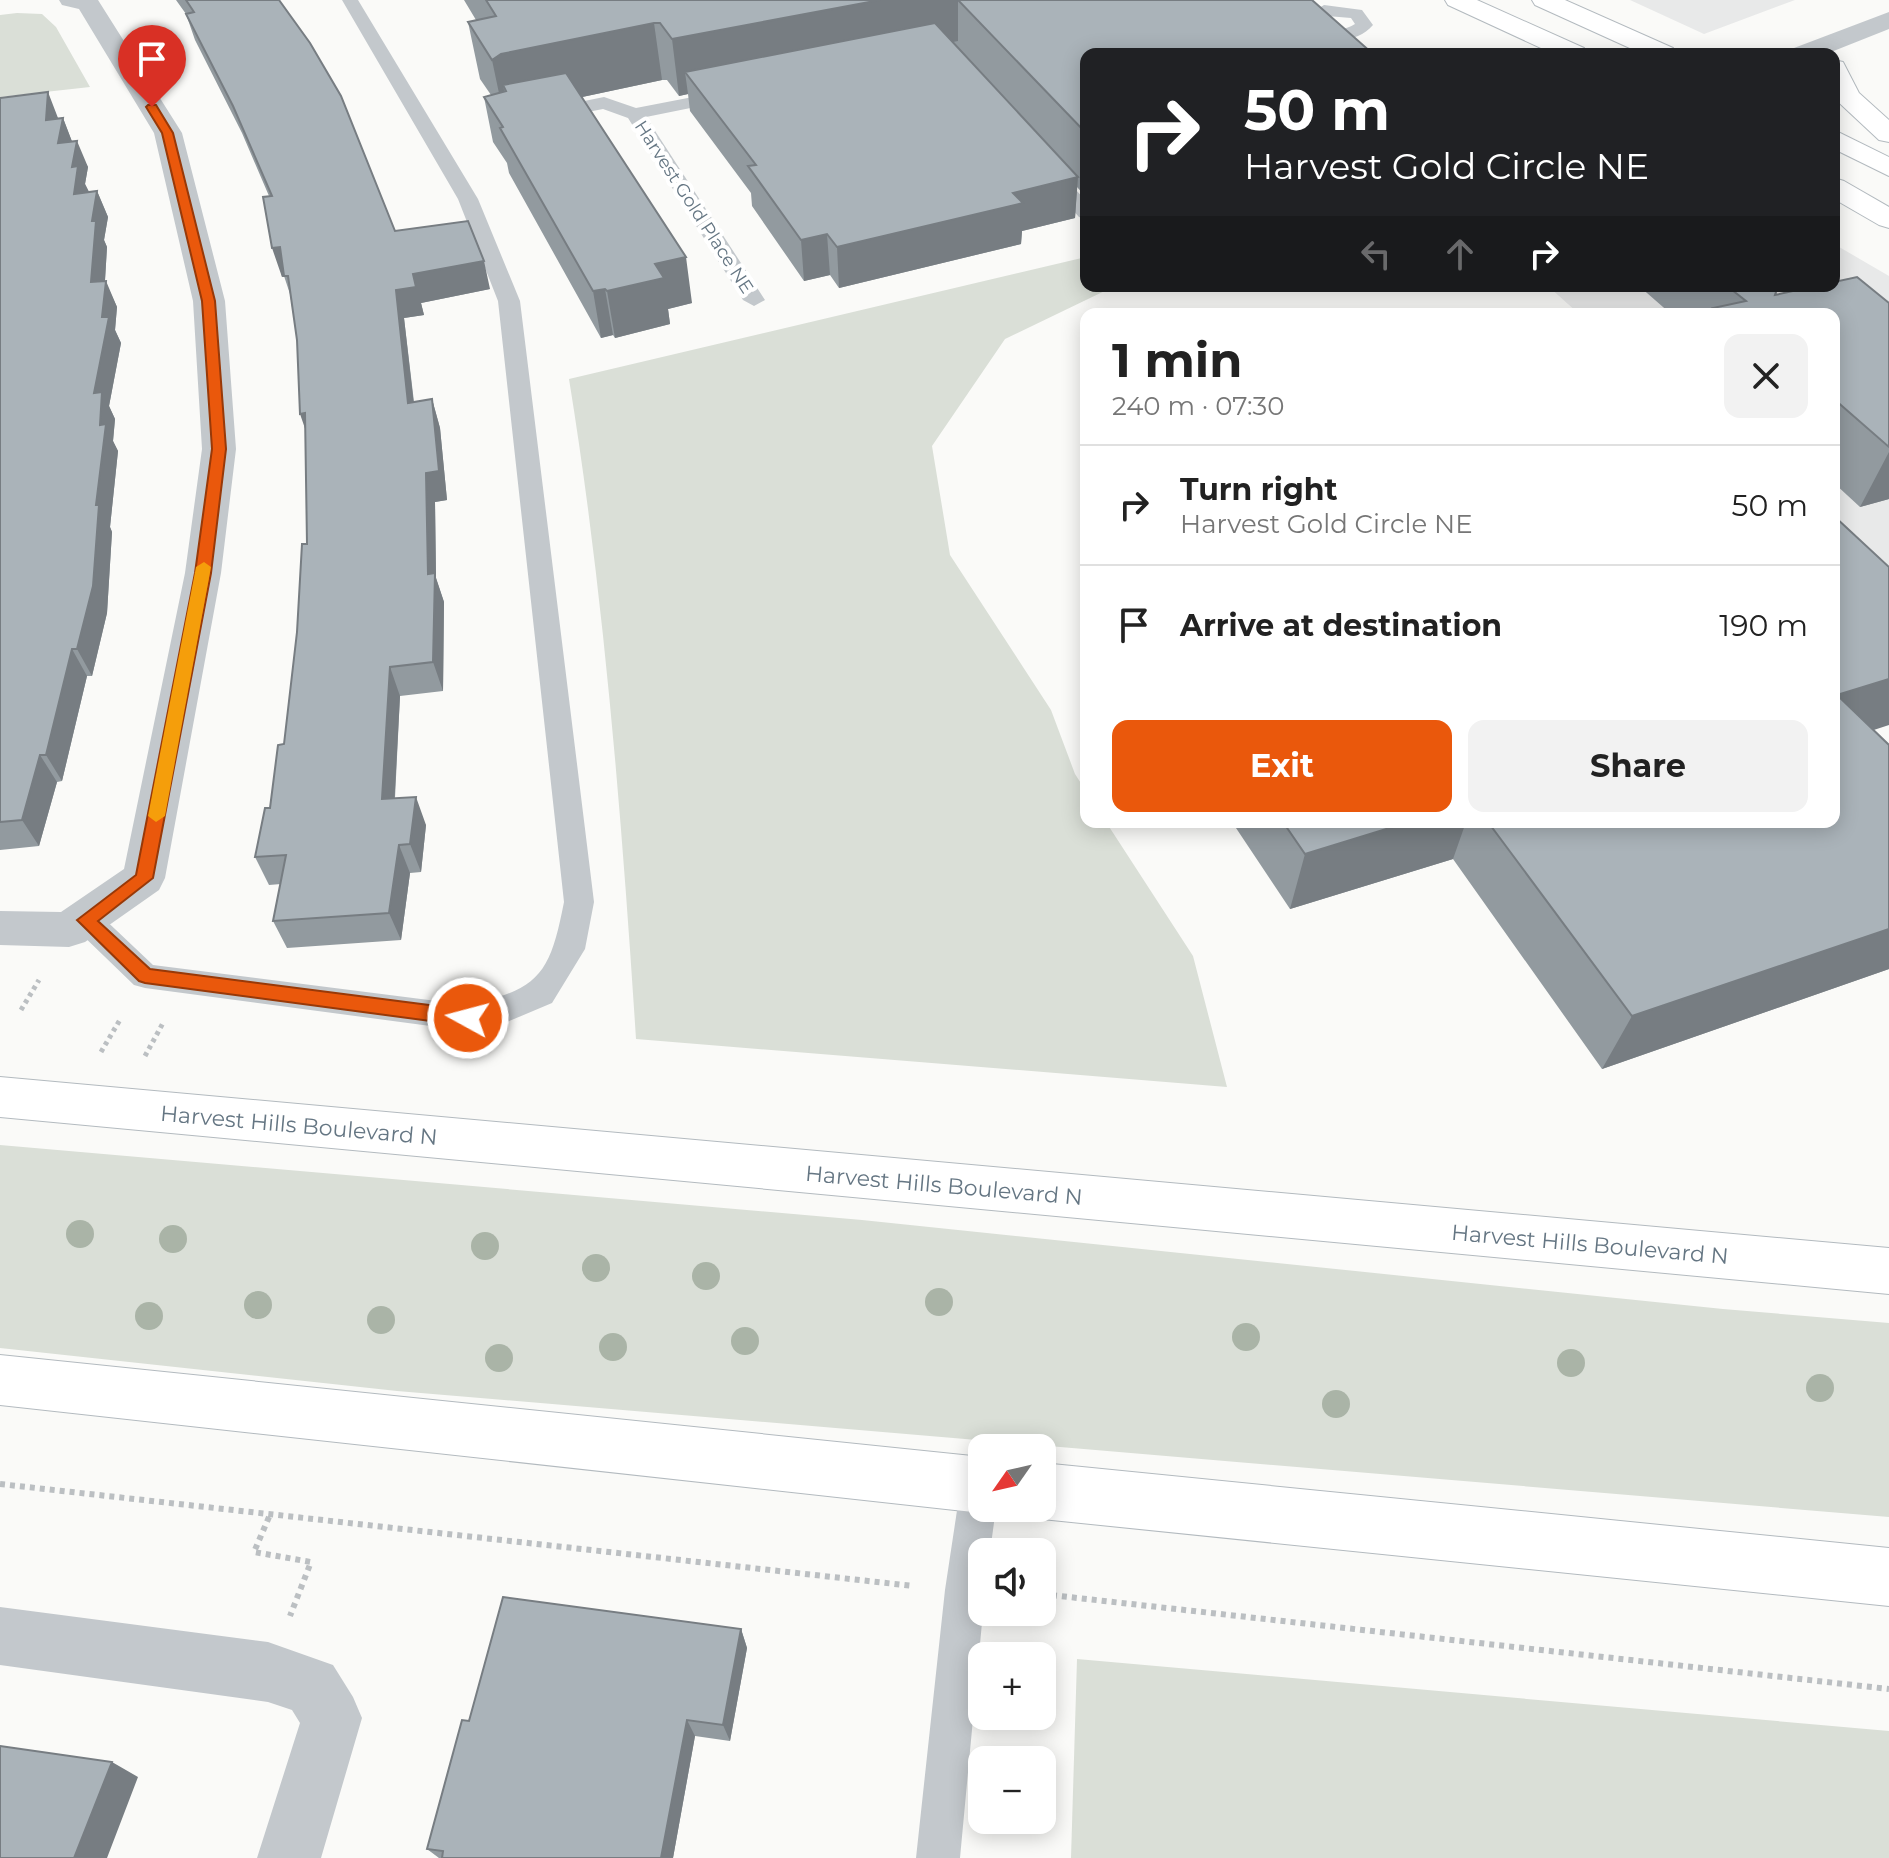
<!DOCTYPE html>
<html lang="en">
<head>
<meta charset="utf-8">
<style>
  :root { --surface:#fff; --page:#f2f2f2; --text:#222; --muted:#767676; --line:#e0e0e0; --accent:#ea580c }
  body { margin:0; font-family:Montserrat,sans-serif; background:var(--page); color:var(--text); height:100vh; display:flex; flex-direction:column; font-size:30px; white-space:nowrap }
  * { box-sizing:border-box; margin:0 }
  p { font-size:26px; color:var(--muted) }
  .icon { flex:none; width:44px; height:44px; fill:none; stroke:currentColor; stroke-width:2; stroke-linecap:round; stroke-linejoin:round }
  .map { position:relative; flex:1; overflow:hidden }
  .side { position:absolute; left:1080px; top:308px; width:760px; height:520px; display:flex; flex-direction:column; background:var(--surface); border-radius:16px; box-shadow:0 4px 20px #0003 }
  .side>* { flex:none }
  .banner { position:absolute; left:1080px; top:48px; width:760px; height:244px; border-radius:16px; box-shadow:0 4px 20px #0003; background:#202124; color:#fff; overflow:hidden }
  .needle { width:52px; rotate:236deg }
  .controls { position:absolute; left:968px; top:1434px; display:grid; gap:16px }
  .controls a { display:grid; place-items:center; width:88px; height:88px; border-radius:16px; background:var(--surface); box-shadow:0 4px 20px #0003; font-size:40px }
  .pin { position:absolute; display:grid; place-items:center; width:68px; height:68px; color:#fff; margin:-82px -34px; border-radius:50% 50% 50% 0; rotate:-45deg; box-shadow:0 0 8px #0007 }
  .pin .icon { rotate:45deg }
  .me { position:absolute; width:88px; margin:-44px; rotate:277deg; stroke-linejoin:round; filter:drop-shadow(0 0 6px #0008) }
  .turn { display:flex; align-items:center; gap:28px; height:168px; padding:0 32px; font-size:36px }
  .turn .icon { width:104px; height:104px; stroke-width:2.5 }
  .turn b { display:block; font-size:56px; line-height:68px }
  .lanes { display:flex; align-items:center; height:76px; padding:0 32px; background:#0003; justify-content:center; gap:40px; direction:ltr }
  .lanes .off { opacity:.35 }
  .round { display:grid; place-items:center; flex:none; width:84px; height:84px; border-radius:16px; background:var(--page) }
  .overview { display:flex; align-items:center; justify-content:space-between; height:136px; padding:0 32px }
  h1 { font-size:48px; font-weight:700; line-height:60px }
  .primary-button { display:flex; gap:16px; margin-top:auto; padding:16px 32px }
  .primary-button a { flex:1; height:92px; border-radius:16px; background:var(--accent); color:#fff; font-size:32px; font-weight:700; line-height:92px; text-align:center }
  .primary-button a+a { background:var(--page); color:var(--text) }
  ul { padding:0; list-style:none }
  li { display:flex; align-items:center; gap:24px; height:120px; padding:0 32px; border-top:2px solid var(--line) }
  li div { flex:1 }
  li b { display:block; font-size:30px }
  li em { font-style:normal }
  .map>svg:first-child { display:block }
  .built { fill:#e8e9e9 }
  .green { fill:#dadfd7 }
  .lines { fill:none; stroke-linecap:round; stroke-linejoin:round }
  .secondary-casing { stroke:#b3babf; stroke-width:2 }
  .path-far1 { stroke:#bbbfc2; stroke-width:5; stroke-dasharray:4 4; stroke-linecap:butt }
  .path { stroke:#bbbfc2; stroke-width:6; stroke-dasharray:5 5; stroke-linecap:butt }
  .lane { fill:#c3c8cc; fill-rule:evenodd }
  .street { fill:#c3c8cc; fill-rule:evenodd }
  .secondary { fill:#fff; fill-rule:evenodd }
  .tree { fill:#aab4a7 }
  .wall { fill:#929a9f }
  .shaded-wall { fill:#777d82 }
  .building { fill:#aab3b9; stroke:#777d82; stroke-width:2 }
  .route { fill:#ea580c; stroke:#983908; stroke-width:2 }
  .slow { fill:#f59e0b }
  .labels { text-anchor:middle; stroke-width:8; stroke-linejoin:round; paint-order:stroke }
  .far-street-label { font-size:18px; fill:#657683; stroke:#fff }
  .street-label { font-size:22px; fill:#657683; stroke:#fff }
</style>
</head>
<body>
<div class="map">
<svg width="1889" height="1858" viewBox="0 0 1889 1858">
  <rect width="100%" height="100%" fill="#fafaf8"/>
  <path class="built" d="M 1630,0 L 1795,0 L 1704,34 Z
    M 1834,244 L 1889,276 L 1889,602 L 1834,551 L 1834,314 L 1579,314 L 1548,286 L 1834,286 Z"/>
  <path class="green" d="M 17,13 L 42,14 L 56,27 L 90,87 L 0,97 L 0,15 Z
    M 1086,257 L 1086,286 L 1115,286 L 1005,339 L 932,446 L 950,555 L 1051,710 L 1075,774 L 1086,791 L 1086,822 L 1106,822 L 1193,956 L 1227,1087 L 636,1039 C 622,822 604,594 569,379 Z
    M 0,1145 L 862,1220 L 1723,1309 L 1889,1323 L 1889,1517 L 397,1391 L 0,1348 Z
    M 1077,1659 L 1889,1731 L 1889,1858 L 1071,1858 Z"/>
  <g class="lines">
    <defs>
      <path id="secondary" d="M 1445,0 L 1477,0 L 1584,48 L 1588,54 L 1554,54 L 1448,5 Z
        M 1532,0 L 1565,0 L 1673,48 L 1677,54 L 1643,54 L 1535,5 Z
        M 1834,60 L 1843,62 L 1859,93 L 1889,120 L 1889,142 L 1879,140 L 1834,98 Z
        M 1834,130 L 1889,157 L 1889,176 L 1834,149 Z
        M 1834,178 L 1844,181 L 1889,207 L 1889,228 L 1879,225 L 1834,199 Z
        M 0,1077 L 1889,1248 L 1889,1294 L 0,1117 Z
        M 0,1355 L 982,1457 L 982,1508 L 993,1508 L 982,1513 L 0,1405 Z
        M 1042,1463 L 1889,1548 L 1889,1606 L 1042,1519 L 1021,1508 L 1042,1508 Z"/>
    </defs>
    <use href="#secondary" class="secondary-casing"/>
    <path class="path-far1" d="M 21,1010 L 39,980
      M 101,1052 L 121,1018
      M 145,1056 L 163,1023"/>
    <path class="path" d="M 0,1484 L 913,1586
      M 269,1517 L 254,1552 L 311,1562 L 290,1616
      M 1042,1594 L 1889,1689"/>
    <path class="lane" d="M 342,0 L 358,0 L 478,199 L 520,301 L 594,902 L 585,949 L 552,1003 L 507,1022 L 468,1031 L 145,988 L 134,985 L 75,928 L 71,920 L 75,912 L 86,908 L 97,912 L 153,965 L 468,1005 C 540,989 550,974 564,902 L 498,301 L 458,199 Z
      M 1324,5 L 1362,10 L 1373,25 C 1353,48 1317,42 1301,19 ZM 1327,16 L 1351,18 L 1355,24 C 1342,32 1331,30 1320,20 Z
      M 729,90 L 738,95 L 735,99 L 646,117 L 765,300 L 754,306 L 743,300 L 628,118 L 603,109 L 547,120 L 538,114 L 540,110 L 604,97 L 636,108 Z
      M 1049,166 L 1056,168 L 1086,201 L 1086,219 L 1079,217 L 1042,176 L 1039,172 Z
      M 980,1465 L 982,1508 L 996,1508 L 990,1552 L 982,1552 L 983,1612 L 960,1858 L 916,1858 L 945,1590 L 961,1484 L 967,1471 Z"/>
    <path class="street" d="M 59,0 L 98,0 L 182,133 L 225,301 L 236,449 L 221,573 L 165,878 L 159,890 L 85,942 L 69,947 L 0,945 L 0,911 L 61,912 L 124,869 L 185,573 L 202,449 L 193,301 L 154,133 L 79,9 L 62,5 Z
      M 1889,12 L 1889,29 L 1826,54 L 1790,54 L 1794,48 Z
      M 0,1607 L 268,1642 L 333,1665 L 353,1697 L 362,1718 L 321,1858 L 257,1858 L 300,1723 L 292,1710 L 268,1702 L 0,1665 Z"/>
    <use href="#secondary" class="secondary"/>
  </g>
  <g class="tree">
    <circle cx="80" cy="1234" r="14"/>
    <circle cx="173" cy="1239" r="14"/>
    <circle cx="485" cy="1246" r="14"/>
    <circle cx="596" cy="1268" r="14"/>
    <circle cx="706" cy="1276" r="14"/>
    <circle cx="939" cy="1302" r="14"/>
    <circle cx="258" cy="1305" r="14"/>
    <circle cx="149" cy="1316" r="14"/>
    <circle cx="381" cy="1320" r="14"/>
    <circle cx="1246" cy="1337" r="14"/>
    <circle cx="745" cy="1341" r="14"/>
    <circle cx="613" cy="1347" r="14"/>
    <circle cx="499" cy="1358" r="14"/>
    <circle cx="1571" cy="1363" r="14"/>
    <circle cx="1820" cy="1388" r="14"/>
    <circle cx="1336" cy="1404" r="14"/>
  </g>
  <path class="wall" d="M 176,0 L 279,0 L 395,231 L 490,289 L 421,303 L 424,315 L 404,318 L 414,402 L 432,399 L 440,428 L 447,500 L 435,502 L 436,578 L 444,602 L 443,691 L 400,696 L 395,798 L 426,825 L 421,872 L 410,873 L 401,940 L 287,948 L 273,921 L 281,884 L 269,885 L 255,857 L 270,808 L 284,744 L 307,544 L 305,429 L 297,340 L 290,294 L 284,276 L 282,277 L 269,196 L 242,133 L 195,40 L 186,14 Z
    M 464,0 L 1312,0 L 1372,53 L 1372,54 L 1086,54 L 1086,197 L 1077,187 L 1075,218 L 1022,231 L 1021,244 L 839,288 L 830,275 L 804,281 L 752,206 L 751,193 L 690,111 L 688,94 L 679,96 L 667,80 L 662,80 L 582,97 L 692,303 L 668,309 L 670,324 L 615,338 L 613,335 L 601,338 L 509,173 L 507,163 L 493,142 L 484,97 L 491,95 L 480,79 L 468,22 L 476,20 Z
    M 0,98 L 58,118 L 58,119 L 63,118 L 72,142 L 88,167 L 85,184 L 89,192 L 97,191 L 108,217 L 104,240 L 107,247 L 105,281 L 117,307 L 115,330 L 121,343 L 109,406 L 115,419 L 113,441 L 118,451 L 110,527 L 112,532 L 107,613 L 92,676 L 87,676 L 62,781 L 57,782 L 39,846 L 0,850 Z
    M 1639,286 L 1778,286 L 1775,295 L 1889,303 L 1889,499 L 1860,507 L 1834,483 L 1834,314 L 1671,314 Z
    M 1874,730 L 1889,745 L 1889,969 L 1602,1069 L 1453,859 L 1290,909 L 1232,822 L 1834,822 Z
    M 741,1629 L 747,1648 L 730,1741 L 695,1736 L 673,1858 L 439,1858 L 427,1849 L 469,1721 Z"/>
  <path class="shaded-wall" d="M 880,0 L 1094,0 L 958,0 L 958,41 L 701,92 L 685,72 L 688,94 L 679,96 L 672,39 Z
    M 654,23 L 662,80 L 512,112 L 506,91 L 503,85 L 509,114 L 504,117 L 492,60 L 501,54 Z
    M 48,92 L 58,118 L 57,146 L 46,120 Z
    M 63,118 L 73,144 L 58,143 Z
    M 77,141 L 88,167 L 85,184 L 89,192 L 74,194 L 72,167 Z
    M 1078,177 L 1075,218 L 1022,231 L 1021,244 L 839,288 L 837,247 L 1013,193 Z
    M 97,191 L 108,217 L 104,240 L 107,247 L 104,296 L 106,281 L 117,307 L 115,330 L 121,343 L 109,406 L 115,419 L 113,441 L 118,451 L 110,527 L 112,532 L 107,613 L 92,676 L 77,649 L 96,505 L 100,425 L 94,393 L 102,317 L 91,282 L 92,221 Z
    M 827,234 L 830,275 L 804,281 L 801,240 Z
    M 280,247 L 290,275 L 282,277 L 272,248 Z
    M 686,257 L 692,303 L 668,309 L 670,324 L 615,338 L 607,291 L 655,264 Z
    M 484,261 L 490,289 L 421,303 L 424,315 L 404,318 L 417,432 L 408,403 L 396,290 L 413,274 Z
    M 605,289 L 613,335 L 601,338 L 593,291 Z
    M 432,399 L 440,428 L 447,500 L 435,502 L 436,578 L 444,602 L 443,691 L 433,662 L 428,574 L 426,473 Z
    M 305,413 L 310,443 L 300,414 Z
    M 1889,452 L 1889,499 L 1860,507 Z
    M 72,649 L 87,676 L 62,781 L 46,755 Z
    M 390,667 L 400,696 L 393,827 L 382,799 Z
    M 1889,679 L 1889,725 L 1834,743 L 1837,695 Z
    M 40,755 L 57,782 L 39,846 L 22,820 Z
    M 416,797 L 426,825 L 421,872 L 410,844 Z
    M 1409,822 L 1466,822 L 1453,859 L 1290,909 L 1305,854 Z
    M 399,845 L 410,873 L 401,940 L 389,913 Z
    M 1889,929 L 1889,969 L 1602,1069 L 1632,1016 Z
    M 741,1629 L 747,1648 L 730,1741 L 723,1725 Z
    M 687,1720 L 695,1736 L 673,1858 L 661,1858 Z
    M 112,1762 L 138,1777 L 107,1858 L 74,1858 Z"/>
  <path class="building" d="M 186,0 L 279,0 L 310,43 L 341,96 L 395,231 L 468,221 L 484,261 L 413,274 L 416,287 L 396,290 L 408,403 L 432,399 L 439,471 L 426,473 L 428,574 L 435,573 L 433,662 L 390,667 L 382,799 L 416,797 L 410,844 L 399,845 L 389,913 L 273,921 L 286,855 L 255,857 L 265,808 L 270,808 L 278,745 L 284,744 L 297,632 L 302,544 L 307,544 L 305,413 L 300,414 L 297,340 L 288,276 L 284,276 L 280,247 L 272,248 L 263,197 L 272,196 L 233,106 L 186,14 L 194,12 Z
    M 486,0 L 880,0 L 672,39 L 660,23 L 654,23 L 501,54 L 492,60 L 468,22 L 496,16 Z
    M 958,0 L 1312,0 L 1372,53 L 1366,54 L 1086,54 L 1086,133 Z
    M 935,23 L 1078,177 L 1013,193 L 1023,203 L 837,247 L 827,234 L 801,240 L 748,166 L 756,165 L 685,72 Z
    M 566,73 L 686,257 L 655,264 L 664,278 L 607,291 L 605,289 L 593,291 L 500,128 L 503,127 L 484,97 L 506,91 L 503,85 Z
    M 48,92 L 46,120 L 63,118 L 58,143 L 77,141 L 72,167 L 78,166 L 74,194 L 97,191 L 92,221 L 96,221 L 91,282 L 106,281 L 102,317 L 109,317 L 94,393 L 102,392 L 100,425 L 106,424 L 96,505 L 99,505 L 93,586 L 77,649 L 72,649 L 46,755 L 40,755 L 22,820 L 0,822 L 0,98 Z
    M 1857,277 L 1889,303 L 1889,447 L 1834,399 L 1834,314 L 1720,314 L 1713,308 L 1746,301 L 1727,286 L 1778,286 L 1775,295 L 1816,286 L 1834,286 L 1834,282 Z
    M 1834,516 L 1889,567 L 1889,679 L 1837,695 L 1889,745 L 1889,929 L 1632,1016 L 1488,822 L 1834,822 Z
    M 1283,822 L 1409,822 L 1305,854 Z
    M 503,1597 L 741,1629 L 723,1725 L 687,1720 L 661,1858 L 442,1858 L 443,1851 L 427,1849 L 462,1720 L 469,1721 Z
    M 0,1746 L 112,1762 L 74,1858 L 0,1858 Z"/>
  <path class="route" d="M 148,105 L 156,105 L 173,133 L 215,301 L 226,449 L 211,573 L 153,878 L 98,921 L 150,969 L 468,1010 L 475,1013 L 478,1018 L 475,1024 L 468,1026 L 145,983 L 139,981 L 77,920 L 136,875 L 195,573 L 212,449 L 202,301 L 162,133 L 146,107 Z"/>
  <path class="slow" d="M 204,562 L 211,567 L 165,816 L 156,822 L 148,816 L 196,567 Z"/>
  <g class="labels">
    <g class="far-street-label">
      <text transform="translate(694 207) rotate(57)" y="6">Harvest Gold Place NE</text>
    </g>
    <g class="street-label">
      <text transform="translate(299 1125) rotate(5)" y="8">Harvest Hills Boulevard N</text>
      <text transform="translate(944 1185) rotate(5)" y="8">Harvest Hills Boulevard N</text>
      <text transform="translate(1590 1244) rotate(5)" y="8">Harvest Hills Boulevard N</text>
    </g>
  </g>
</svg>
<div class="controls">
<a><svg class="needle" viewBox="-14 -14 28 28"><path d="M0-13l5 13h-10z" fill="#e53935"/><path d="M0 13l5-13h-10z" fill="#767676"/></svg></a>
<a><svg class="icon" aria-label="sound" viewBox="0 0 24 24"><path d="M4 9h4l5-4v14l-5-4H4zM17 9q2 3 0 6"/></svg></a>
<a>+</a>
<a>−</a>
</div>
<div class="pin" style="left:152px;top:107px;background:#d93025"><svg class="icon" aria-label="arrive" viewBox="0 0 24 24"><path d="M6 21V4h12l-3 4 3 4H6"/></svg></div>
<svg class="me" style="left:468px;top:1018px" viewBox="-20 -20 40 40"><circle r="17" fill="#ea580c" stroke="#fff" stroke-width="3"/><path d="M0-11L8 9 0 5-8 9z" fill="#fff"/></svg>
<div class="banner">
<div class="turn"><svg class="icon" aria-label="right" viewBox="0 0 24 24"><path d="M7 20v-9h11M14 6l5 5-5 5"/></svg><div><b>50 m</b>Harvest Gold Circle NE</div></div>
<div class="lanes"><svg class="icon off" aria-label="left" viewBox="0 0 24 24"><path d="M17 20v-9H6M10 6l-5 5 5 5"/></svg><svg class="icon off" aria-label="ahead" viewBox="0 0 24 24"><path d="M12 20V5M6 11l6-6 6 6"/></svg><svg class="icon" aria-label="right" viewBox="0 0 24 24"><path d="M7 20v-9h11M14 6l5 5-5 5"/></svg></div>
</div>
<section class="side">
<div class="overview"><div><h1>1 min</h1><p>240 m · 07:30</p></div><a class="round"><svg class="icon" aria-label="close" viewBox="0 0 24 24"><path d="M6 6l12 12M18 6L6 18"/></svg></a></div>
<ul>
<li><svg class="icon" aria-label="right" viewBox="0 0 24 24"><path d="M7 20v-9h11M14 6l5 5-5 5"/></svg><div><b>Turn right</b><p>Harvest Gold Circle NE</p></div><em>50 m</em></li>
<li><svg class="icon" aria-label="arrive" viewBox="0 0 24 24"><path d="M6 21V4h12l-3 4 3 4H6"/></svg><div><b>Arrive at destination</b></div><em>190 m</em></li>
</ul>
<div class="primary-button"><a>Exit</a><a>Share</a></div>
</section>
</div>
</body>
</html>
